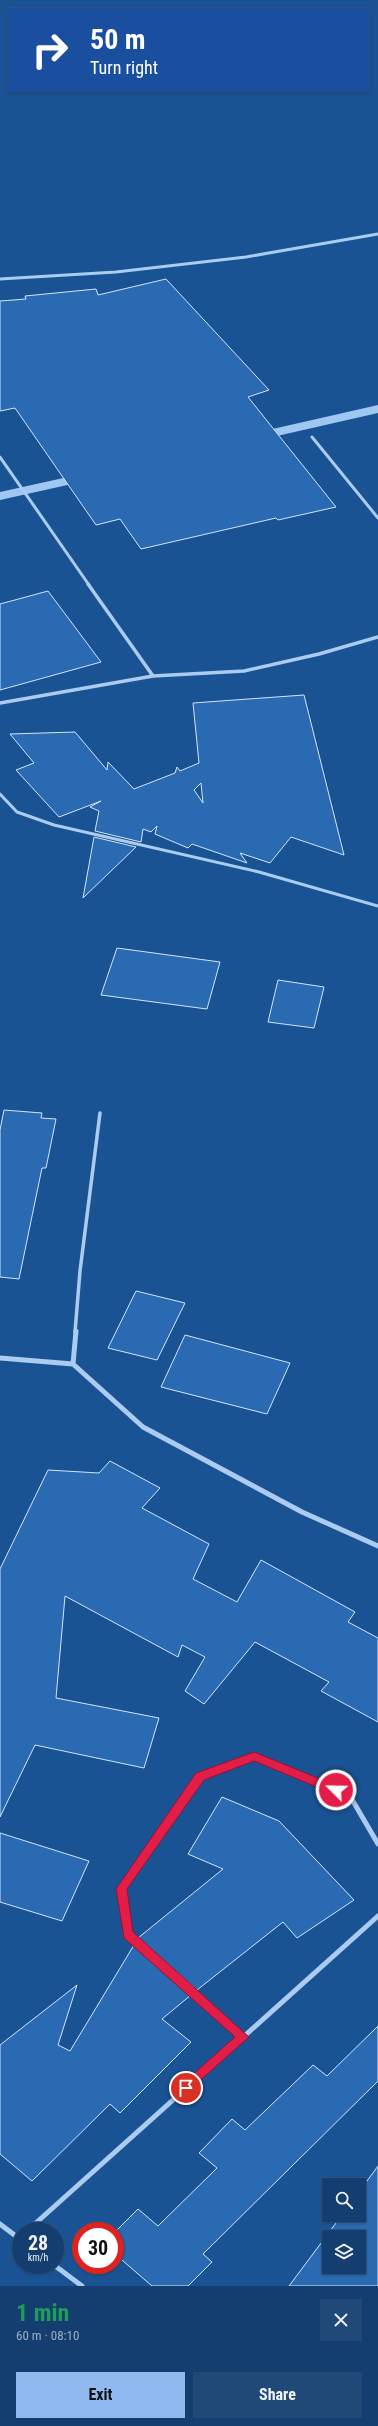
<!DOCTYPE html>
<html lang="en">
<head>
<meta charset="utf-8">
<style>
  :root { --surface:#143e6f; --page:#214977; --text:#f1f3f6; --muted:#9daec3; --line:#335782; --accent:#90b9f0 }
  body { margin:0; font-family:"Roboto Condensed",sans-serif; background:var(--page); color:var(--text); height:100vh; display:flex; flex-direction:column; font-size:15px; white-space:nowrap }
  * { box-sizing:border-box; margin:0 }
  p { font-size:13px; color:var(--muted) }
  .icon { flex:none; width:22px; height:22px; fill:none; stroke:currentColor; stroke-width:2; stroke-linecap:round; stroke-linejoin:round }
  .map { position:relative; height:2286px; overflow:hidden }
  .panel { display:flex; flex-direction:column; background:var(--surface); flex:1 }
  .panel>* { flex:none }
  .hud { position:absolute; left:8px; top:8px; width:362px; height:84px; border-radius:0px; box-shadow:0 1px 3px #0004,0 0 0 1px var(--line); background:#1a4fa0; color:#fff; overflow:hidden }
  .buttons { position:absolute; left:322px; top:2178px; display:grid; gap:8px }
  .buttons a { display:grid; place-items:center; width:44px; height:44px; border-radius:0px; background:var(--surface); box-shadow:0 1px 3px #0004,0 0 0 1px var(--line); font-size:20px }
  .speed { position:absolute; left:12px; top:2222px; display:flex; gap:8px; font-size:20px; font-weight:700; text-align:center }
  .speed>* { display:grid; place-content:center; width:52px; height:52px; border-radius:50%; background:var(--surface); box-shadow:0 1px 3px #0004,0 0 0 1px var(--line); line-height:1 }
  .speed small { font-size:10px; font-weight:400 }
  .speed .limit { border:6px solid #d22; background:#fff; color:#111 }
  .pin { position:absolute; display:grid; place-items:center; width:34px; height:34px; color:#fff; margin:-17px; border:2px solid #fff; border-radius:50%; box-shadow:0 1px 4px #0007 }
  .me { position:absolute; width:44px; margin:-22px; rotate:293deg; stroke-linejoin:round; filter:drop-shadow(0 0 3px #0008) }
  .turn { display:flex; align-items:center; gap:14px; height:84px; padding:0 16px; font-size:18px }
  .turn .icon { width:52px; height:52px; stroke-width:2.5 }
  .turn b { display:block; font-size:28px; line-height:34px }
  .round { display:grid; place-items:center; flex:none; width:42px; height:42px; border-radius:0px; background:var(--page) }
  .overview { display:flex; align-items:center; justify-content:space-between; height:68px; padding:0 16px }
  h1 { font-size:24px; font-weight:700; line-height:30px; color:#1e9e55 }
  .cta { display:flex; gap:8px; margin-top:auto; padding:8px 16px }
  .cta a { flex:1; height:46px; border-radius:0px; background:var(--accent); color:#111; font-size:16px; font-weight:700; line-height:46px; text-align:center }
  .cta a+a { background:var(--page); color:var(--text) }
  .map>svg:first-child { display:block }
  .lines { fill:none; stroke-linecap:round; stroke-linejoin:round }
  .stream { fill:#9ec7f2; fill-rule:evenodd }
  .building { fill:#296ab2; stroke:#d2e6fb; fill-rule:evenodd }
  .service { stroke:#abccf0; stroke-width:3 }
  .minor-far2 { stroke:#abccf0; stroke-width:3 }
  .minor-far1 { stroke:#abccf0; stroke-width:3.5 }
  .minor { stroke:#abccf0; stroke-width:5 }
  .route { fill:#e11d48; stroke:#92132f }
</style>
</head>
<body>
<div class="map">
<svg width="378" height="2286" viewBox="0 0 378 2286">
  <rect width="100%" height="100%" fill="#1a5394"/>
  <g class="lines">
    <path class="stream" d="M 378,405 L 378,413 L 255,441 L 249,437 L 255,433 Z
      M 86,473 L 90,474 L 92,477 L 90,480 L 0,500 L 0,492 Z"/>
  </g>
  <path class="building" d="M 166,279 L 269,390 L 248,397 L 336,507 L 278,520 L 276,518 L 141,549 L 120,519 L 96,525 L 15,408 L 0,411 L 0,301 L 26,299 L 25,296 L 96,289 L 98,295 Z
    M 48,591 L 101,662 L 0,690 L 0,604 Z
    M 304,695 L 344,855 L 291,837 L 270,863 L 240,853 L 247,863 L 192,844 L 188,848 L 155,834 L 157,826 L 151,832 L 143,829 L 141,842 L 95,831 L 99,811 L 90,807 L 101,801 L 59,817 L 16,770 L 34,763 L 10,734 L 75,732 L 107,770 L 108,762 L 134,789 L 175,773 L 177,767 L 180,771 L 199,763 L 193,703 ZM 201,783 L 203,803 L 194,790 Z
    M 94,837 L 136,847 L 83,898 Z
    M 117,948 L 220,962 L 207,1009 L 101,995 Z
    M 278,980 L 324,987 L 314,1028 L 268,1022 Z
    M 4,1110 L 42,1113 L 41,1118 L 56,1119 L 46,1168 L 42,1168 L 19,1279 L 0,1277 L 0,1130 Z
    M 136,1291 L 185,1303 L 157,1360 L 108,1348 Z
    M 185,1335 L 290,1363 L 267,1414 L 161,1387 Z
    M 110,1461 L 160,1488 L 142,1508 L 209,1544 L 193,1579 L 237,1602 L 261,1560 L 355,1612 L 348,1622 L 378,1638 L 378,1722 L 321,1691 L 329,1682 L 255,1642 L 204,1704 L 185,1691 L 205,1657 L 182,1645 L 178,1657 L 65,1596 L 56,1698 L 159,1718 L 144,1768 L 35,1745 L 0,1817 L 0,1569 L 48,1470 L 99,1473 Z
    M 222,1797 L 279,1821 L 354,1900 L 297,1938 L 283,1922 L 197,1990 L 138,1938 L 223,1869 L 188,1854 Z
    M 0,1833 L 89,1861 L 62,1921 L 0,1902 Z
    M 134,1945 L 191,1995 L 162,2019 L 191,2042 L 120,2113 L 110,2104 L 32,2181 L 0,2154 L 0,2045 L 77,1985 L 58,2045 L 70,2051 Z
    M 378,2026 L 378,2081 L 203,2254 L 212,2262 L 188,2286 L 152,2286 L 115,2254 L 115,2232 L 138,2209 L 158,2226 L 217,2168 L 199,2153 L 232,2119 L 245,2130 L 313,2065 L 327,2076 Z
    M 378,2166 L 378,2286 L 289,2286 L 342,2215 L 359,2215 L 359,2192 ZM 329,2237 L 359,2237 L 359,2267 L 329,2267 Z"/>
  <g class="lines">
    <path class="service" d="M 0,794 L 17,812 L 54,825 L 259,872 L 378,906"/>
    <path class="minor-far2" d="M 0,279 L 116,272 L 246,257 L 378,234
      M 312,437 L 378,518
      M 0,457 L 89,585"/>
    <path class="minor-far1" d="M 88,584 L 153,676
      M 0,703 L 153,676 L 244,671 L 319,654 L 378,637
      M 75,1332 L 80,1271 L 100,1113"/>
    <path class="minor" d="M 0,1358 L 73,1364 L 143,1427 L 302,1512 L 378,1546
      M 73,1364 L 76,1331
      M 243,2037 L 128,1934 L 121,1889 L 200,1776 L 254,1756 L 350,1796 L 378,1844
      M 0,2224 L 21,2240
      M 27,2231 L 378,1916
      M 54,2265 L 82,2286"/>
  </g>
  <path class="route" d="M 254,1752 L 340,1787 L 342,1790 L 336,1795 L 254,1761 L 204,1780 L 127,1889 L 133,1932 L 249,2037 L 186,2093 L 182,2092 L 180,2088 L 182,2084 L 235,2037 L 124,1938 L 116,1889 L 196,1773 Z"/>
</svg>
<div class="buttons">
<a><svg class="icon" aria-label="search" viewBox="0 0 24 24"><circle cx="10" cy="10" r="6"/><path d="M15 15l6 6"/></svg></a>
<a><svg class="icon" aria-label="layers" viewBox="0 0 24 24"><path d="M12 4l9 5-9 5-9-5zM3 14l9 5 9-5"/></svg></a>
</div>
<div class="speed"><div>28<small>km/h</small></div><div class="limit">30</div></div>
<div class="pin" style="left:186px;top:2088px;background:#d93025"><svg class="icon" aria-label="arrive" viewBox="0 0 24 24"><path d="M6 21V4h12l-3 4 3 4H6"/></svg></div>
<svg class="me" style="left:336px;top:1790px" viewBox="-20 -20 40 40"><circle r="17" fill="#e11d48" stroke="#fff" stroke-width="3"/><path d="M0-11L8 9 0 5-8 9z" fill="#fff"/></svg>
<div class="hud">
<div class="turn"><svg class="icon" aria-label="right" viewBox="0 0 24 24"><path d="M7 20v-9h11M14 6l5 5-5 5"/></svg><div><b>50 m</b>Turn right</div></div>
</div>
</div>
<section class="panel">
<div class="overview"><div><h1>1 min</h1><p>60 m · 08:10</p></div><a class="round"><svg class="icon" aria-label="close" viewBox="0 0 24 24"><path d="M6 6l12 12M18 6L6 18"/></svg></a></div>
<div class="cta"><a>Exit</a><a>Share</a></div>
</section>
</body>
</html>
